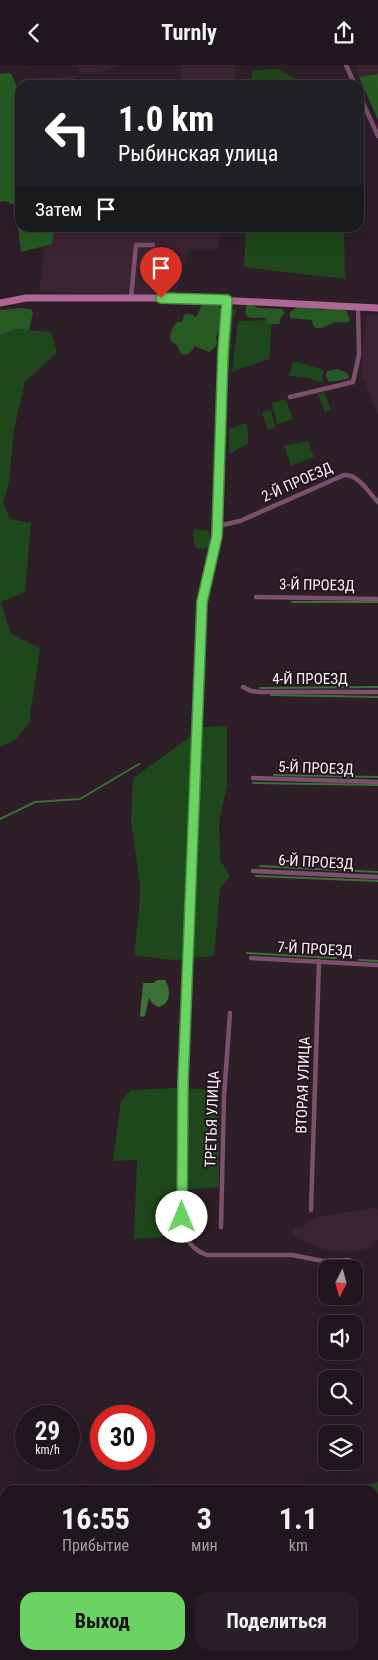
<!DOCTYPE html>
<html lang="ru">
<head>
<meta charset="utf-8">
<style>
  :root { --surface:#22161e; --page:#2a1f27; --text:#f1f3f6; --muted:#a29fa4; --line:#3f353c; --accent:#6bd363 }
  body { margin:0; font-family:"Roboto Condensed",sans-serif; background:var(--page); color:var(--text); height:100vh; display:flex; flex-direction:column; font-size:19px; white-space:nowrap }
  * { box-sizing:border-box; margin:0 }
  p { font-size:16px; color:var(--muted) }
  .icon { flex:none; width:28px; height:28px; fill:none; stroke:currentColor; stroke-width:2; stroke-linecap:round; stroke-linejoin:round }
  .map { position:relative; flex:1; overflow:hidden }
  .side { position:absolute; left:0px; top:1420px; width:379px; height:175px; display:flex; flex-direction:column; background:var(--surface); border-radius:15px 15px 0 0; box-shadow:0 5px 20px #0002,0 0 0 1px var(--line) }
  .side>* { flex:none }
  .hud { position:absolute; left:15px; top:15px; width:349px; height:152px; border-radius:15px; box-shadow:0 5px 20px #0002,0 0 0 1px var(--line); background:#202124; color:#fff; overflow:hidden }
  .needle { width:32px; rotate:186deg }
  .controls { position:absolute; left:318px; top:1195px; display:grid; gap:10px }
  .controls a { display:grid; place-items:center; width:45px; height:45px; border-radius:10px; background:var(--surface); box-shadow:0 5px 20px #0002,0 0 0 1px var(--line); font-size:25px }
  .speed { position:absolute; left:15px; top:1340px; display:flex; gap:10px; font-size:25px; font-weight:700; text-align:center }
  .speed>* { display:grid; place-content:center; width:65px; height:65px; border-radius:50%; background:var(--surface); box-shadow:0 5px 20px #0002,0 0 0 1px var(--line); line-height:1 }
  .speed small { font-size:12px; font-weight:400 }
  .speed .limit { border:8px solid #d22; background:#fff; color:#111 }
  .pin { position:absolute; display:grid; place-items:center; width:42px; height:42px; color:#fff; margin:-51px -21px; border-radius:50% 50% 50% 0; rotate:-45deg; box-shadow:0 0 5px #0007 }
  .pin .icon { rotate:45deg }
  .me { position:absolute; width:55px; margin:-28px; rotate:0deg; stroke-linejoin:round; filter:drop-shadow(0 0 4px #0008) }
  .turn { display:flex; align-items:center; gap:18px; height:105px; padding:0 20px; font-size:22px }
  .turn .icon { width:65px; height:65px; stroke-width:2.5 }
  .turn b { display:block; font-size:35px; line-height:42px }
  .then { display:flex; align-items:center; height:48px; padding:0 20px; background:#0003; gap:10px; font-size:19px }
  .eta { display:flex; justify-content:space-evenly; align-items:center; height:85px; text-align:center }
  .eta b { font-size:30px; font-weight:700; line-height:35px }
  .primary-button { display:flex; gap:10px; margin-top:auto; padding:10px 20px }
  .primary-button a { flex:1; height:58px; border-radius:15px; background:var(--accent); color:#111; font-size:20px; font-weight:700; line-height:58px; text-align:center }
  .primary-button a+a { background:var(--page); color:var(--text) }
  header { display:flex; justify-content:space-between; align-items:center; height:65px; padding:0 20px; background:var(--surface); font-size:22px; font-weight:700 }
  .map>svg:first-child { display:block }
  .built { fill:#3a2432 }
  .green { fill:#1e481b }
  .forest { fill:#265a22 }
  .water { fill:#3b7037 }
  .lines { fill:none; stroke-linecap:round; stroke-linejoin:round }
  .stream { stroke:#3b7037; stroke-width:2 }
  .street { stroke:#7c4f6c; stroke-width:4.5 }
  .secondary { stroke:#ae6695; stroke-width:7 }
  .route-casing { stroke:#468940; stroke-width:12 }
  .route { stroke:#6bd363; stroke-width:9 }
  .labels { text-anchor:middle; stroke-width:4; stroke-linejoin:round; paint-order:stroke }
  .street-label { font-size:15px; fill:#faeff6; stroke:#24141e }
</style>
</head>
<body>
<header><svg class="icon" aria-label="back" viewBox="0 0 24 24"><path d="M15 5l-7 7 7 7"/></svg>Turnly<svg class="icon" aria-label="share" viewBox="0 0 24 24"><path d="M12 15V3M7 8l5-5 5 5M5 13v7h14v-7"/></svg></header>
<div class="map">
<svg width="378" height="1595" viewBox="0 0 378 1595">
  <rect width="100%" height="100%" fill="#2d1e28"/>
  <path class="built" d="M 77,0 L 119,0 L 101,7 L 80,7 Z
    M 181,0 L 235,0 L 235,20 L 181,20 Z
    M 356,0 L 378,0 L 378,9 L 359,12 Z
    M 76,11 L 76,20 L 20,20 L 20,53 L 19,14 Z
    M 46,163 L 221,163 L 219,184 L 189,184 L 176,230 L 39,227 Z
    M 367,250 L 378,250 L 378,350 L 360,306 Z
    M 373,1143 L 378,1144 L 378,1175 L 375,1176 L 370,1183 L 352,1187 L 325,1185 L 294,1172 L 293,1163 L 302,1162 L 316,1152 Z"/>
  <path class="green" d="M 278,4 L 305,19 L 334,20 L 251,20 L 252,6 Z
    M 246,163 L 344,163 L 345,214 L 244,202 Z
    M 233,244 L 237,245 L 233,254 L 229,303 L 226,298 C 225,280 225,260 233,244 Z
    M 272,255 L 269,294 L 232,307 L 238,256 Z
    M 16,264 L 51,267 L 57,287 L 25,317 L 14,364 L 9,417 L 3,437 L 10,454 L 31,458 L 25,527 L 1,537 L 11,569 L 40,583 L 29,658 L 15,675 L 0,682 L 0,270 Z
    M 293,296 L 321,304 L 324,307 L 322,311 L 323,318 L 308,313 L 289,311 Z
    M 324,327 L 331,345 L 325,347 L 318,329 Z
    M 286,334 L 293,354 L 277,359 L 272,338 Z
    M 271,345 L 275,363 L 268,365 L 262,347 Z
    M 246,358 L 248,366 L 248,379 L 229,389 L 229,364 Z
    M 308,376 L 314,392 L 291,401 L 284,381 Z
    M 195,464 L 209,466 L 211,480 L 208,483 L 199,484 L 195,482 L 193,468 Z
    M 227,661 L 227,721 L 219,756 L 220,795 L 230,811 L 220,824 L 214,891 L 173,895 L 134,890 L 139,846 L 140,819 L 131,756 L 133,713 L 204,662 Z
    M 178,1023 L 218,1025 L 219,1122 L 182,1125 L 183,1146 L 161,1150 L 163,1172 L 134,1174 L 137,1095 L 113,1096 L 121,1036 L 131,1025 Z
    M 378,1417 L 378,1507 L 374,1507 L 374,1425 L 343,1425 Z
    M 0,1536 L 5,1538 L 5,1578 L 0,1576 Z"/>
  <path class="forest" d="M 11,8 L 16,19 L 20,54 L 20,162 L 55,163 L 52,179 L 21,187 L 15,140 L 4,136 L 0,137 L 0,9 Z
    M 378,9 L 378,55 L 359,12 Z
    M 210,239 L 218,241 L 221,244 C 222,254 221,263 216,272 C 218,279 216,283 209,287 L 195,281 C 191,287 189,291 181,289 L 177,280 L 171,276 C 169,270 173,261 177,257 L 182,257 L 184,250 C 189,247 192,249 196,252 L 202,240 Z
    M 250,239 L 258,243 L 282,244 L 285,248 L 281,252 L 279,259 L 268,259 L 265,253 C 255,252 243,257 246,241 Z
    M 299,241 C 307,242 314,242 320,245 C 329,243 339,242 347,246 L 350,256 C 344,259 343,257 337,257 C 329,258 325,264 316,263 L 313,260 L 312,255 L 290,253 L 290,247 Z
    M 20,243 L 31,244 L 33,248 L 29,265 L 16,264 L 0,270 L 0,245 Z
    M 338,304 L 347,308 L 349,312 L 347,314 L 329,317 L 326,311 L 327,306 Z
    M 47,1590 L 84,1590 L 82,1595 L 50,1595 Z"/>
  <path class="water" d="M 157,915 L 165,915 C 171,924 171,940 158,942 L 152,938 L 149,933 L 145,951 L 141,952 L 140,950 L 143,918 L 153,918 Z
    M 0,1473 L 5,1475 L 5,1508 L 0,1505 Z
    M 374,1553 L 378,1554 L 378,1583 L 374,1582 Z
    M 183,1590 L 310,1590 L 277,1595 L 187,1595 Z"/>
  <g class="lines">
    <path class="stream" d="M 292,537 L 378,537
      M 260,623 L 378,622
      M 271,630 L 378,632
      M 274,710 L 378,712
      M 253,718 L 378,720
      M 0,754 L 35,737 L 80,734 L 139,699
      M 260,801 L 378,807
      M 256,811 L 378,816
      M 247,888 L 336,893
      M 359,895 L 378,896"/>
    <path class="street" d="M 346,0 L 355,20
      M 359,29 L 378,71
      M 131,233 L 136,180 L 153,180
      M 227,235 L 223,288 L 217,471 L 202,537 L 183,1018 L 183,1163 C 186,1176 193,1185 207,1190 L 292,1190 L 323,1196 L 349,1195
      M 290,332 L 353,317 L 359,290 L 358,242
      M 218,461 L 240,456 L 344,410 C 358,409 369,428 378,437
      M 256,532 L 378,534
      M 243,622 L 251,626 L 260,627 L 378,627
      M 253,713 L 378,717
      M 253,806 L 378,812
      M 251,893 L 378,900
      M 311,1145 L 319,896
      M 221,1162 L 224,1032 L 230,948"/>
    <path class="secondary" d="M 0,238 L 26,233 L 176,233 L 378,243"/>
  </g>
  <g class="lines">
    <defs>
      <path id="route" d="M 161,233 L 227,235 L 223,288 L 217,471 L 202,537 L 183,1018 L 182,1152"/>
    </defs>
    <use href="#route" class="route-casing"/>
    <use href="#route" class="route"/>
  </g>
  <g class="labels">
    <g class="street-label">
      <text transform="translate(297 417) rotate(-24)" y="5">2-Й ПРОЕЗД</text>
      <text transform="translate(317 520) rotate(1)" y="5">3-Й ПРОЕЗД</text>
      <text x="310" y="619">4-Й ПРОЕЗД</text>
      <text transform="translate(316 703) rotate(2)" y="5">5-Й ПРОЕЗД</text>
      <text transform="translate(316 797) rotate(3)" y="5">6-Й ПРОЕЗД</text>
      <text transform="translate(315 884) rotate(3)" y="5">7-Й ПРОЕЗД</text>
      <text transform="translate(303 1020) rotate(-88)" y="5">ВТОРАЯ УЛИЦА</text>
      <text transform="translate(212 1054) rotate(-88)" y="5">ТРЕТЬЯ УЛИЦА</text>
    </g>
  </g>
</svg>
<div class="controls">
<a><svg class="needle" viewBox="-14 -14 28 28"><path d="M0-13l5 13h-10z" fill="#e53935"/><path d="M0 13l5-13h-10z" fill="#a29fa4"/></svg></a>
<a><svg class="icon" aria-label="sound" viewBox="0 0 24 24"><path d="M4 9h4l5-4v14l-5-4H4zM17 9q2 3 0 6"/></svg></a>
<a><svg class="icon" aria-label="search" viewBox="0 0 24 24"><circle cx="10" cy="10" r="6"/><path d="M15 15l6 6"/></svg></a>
<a><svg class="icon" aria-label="layers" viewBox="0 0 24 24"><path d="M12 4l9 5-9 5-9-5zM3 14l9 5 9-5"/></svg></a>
</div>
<div class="speed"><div>29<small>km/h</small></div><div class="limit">30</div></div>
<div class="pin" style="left:161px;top:233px;background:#d93025"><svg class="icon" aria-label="arrive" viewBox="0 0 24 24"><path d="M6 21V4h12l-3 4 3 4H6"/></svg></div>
<svg class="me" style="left:182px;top:1152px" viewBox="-20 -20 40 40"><circle r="19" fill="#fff"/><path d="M0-13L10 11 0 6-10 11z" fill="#6bd363"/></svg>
<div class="hud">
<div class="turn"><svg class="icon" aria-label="left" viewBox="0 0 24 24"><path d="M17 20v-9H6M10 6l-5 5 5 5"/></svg><div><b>1.0 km</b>Рыбинская улица</div></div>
<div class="then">Затем<svg class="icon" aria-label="arrive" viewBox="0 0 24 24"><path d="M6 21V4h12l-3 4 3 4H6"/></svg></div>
</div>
<section class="side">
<div class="eta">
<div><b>16:55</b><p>Прибытие</p></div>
<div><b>3</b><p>мин</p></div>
<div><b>1.1</b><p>km</p></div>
</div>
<div class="primary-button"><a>Выход</a><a>Поделиться</a></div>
</section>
</div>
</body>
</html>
